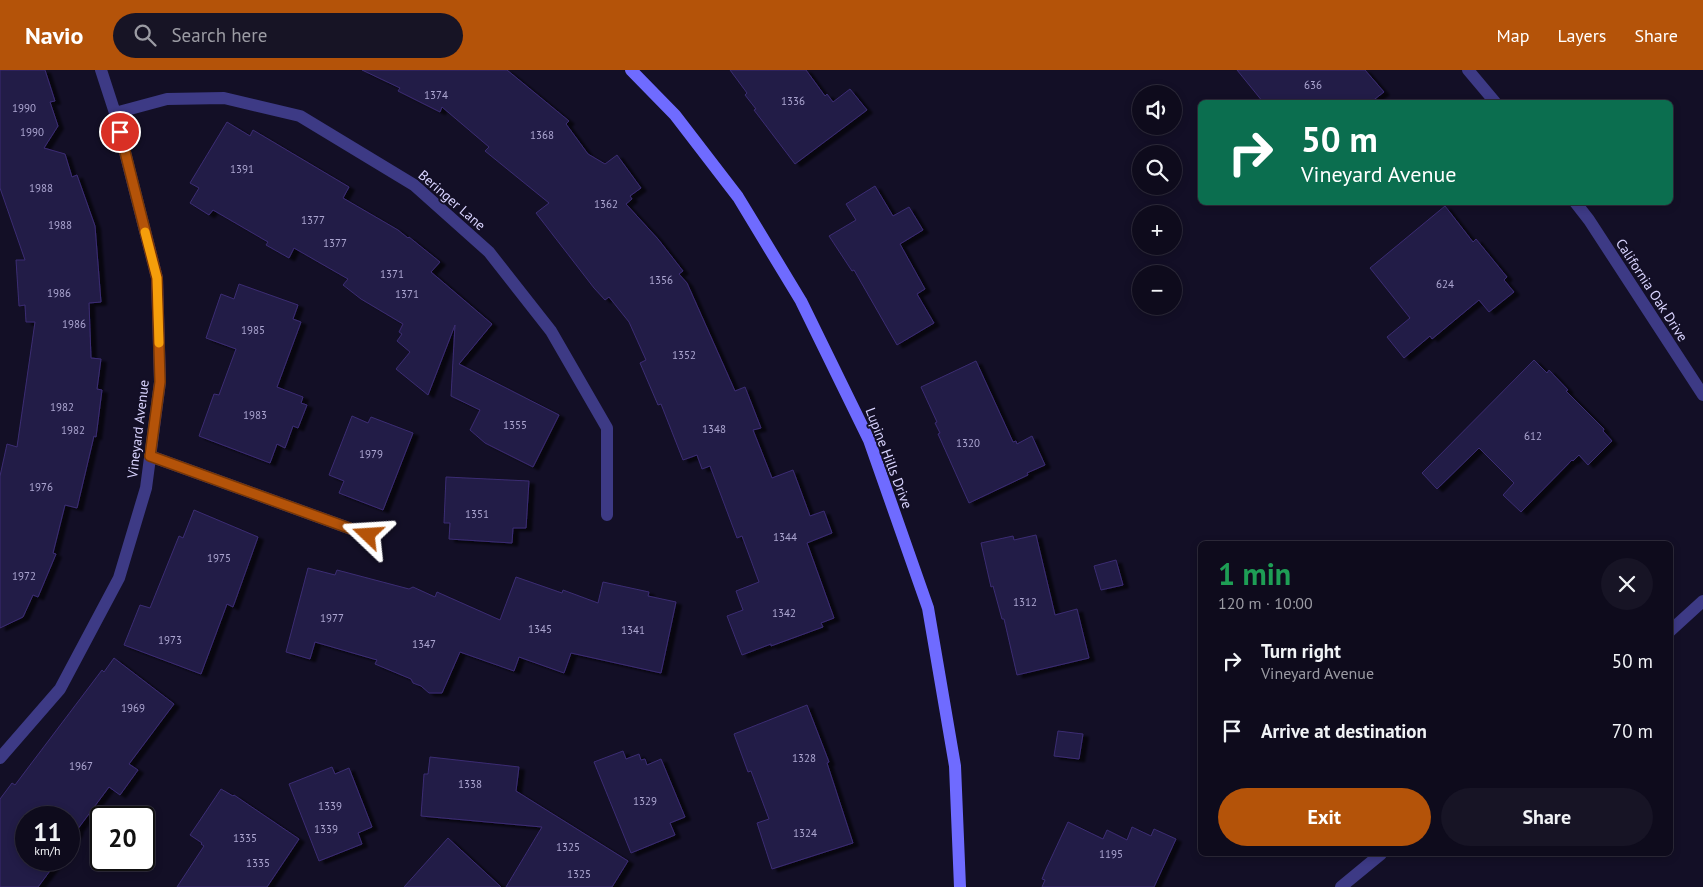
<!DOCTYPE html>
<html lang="en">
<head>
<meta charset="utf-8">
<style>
  :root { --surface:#0e0b1c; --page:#171425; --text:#f1f3f6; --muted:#9b9ba3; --line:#2e2b3b; --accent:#b45309 }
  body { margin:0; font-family:"PT Sans",sans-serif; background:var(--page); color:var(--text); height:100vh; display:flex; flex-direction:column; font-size:19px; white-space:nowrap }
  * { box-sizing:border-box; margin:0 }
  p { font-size:16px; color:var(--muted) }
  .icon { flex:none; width:28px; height:28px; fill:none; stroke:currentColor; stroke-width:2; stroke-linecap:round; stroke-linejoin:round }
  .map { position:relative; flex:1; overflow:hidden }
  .side { position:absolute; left:1198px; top:471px; width:475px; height:315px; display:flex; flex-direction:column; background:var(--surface); border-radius:8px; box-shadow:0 2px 8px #0003,0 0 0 1px var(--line) }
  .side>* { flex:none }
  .hud { position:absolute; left:1198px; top:30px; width:475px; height:105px; border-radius:8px; box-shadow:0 2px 8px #0003,0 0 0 1px var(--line); background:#0b6e4f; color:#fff; overflow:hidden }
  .fabs { position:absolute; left:1132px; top:15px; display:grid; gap:10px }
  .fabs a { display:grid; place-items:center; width:50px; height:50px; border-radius:50%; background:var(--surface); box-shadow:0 2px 8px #0003,0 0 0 1px var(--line); font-size:25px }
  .speed { position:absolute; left:15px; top:736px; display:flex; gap:10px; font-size:25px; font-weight:700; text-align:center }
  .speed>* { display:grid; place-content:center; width:65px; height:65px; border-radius:50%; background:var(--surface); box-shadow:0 2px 8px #0003,0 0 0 1px var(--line); line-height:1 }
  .speed small { font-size:12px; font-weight:400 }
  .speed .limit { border:2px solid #111; border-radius:8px; background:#fff; color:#111 }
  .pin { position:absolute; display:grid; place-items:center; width:42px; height:42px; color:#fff; margin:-21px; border:2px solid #fff; border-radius:50%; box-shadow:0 1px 5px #0007 }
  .me { position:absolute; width:55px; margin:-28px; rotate:290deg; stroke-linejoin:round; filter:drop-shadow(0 0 4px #0008) }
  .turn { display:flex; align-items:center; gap:18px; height:105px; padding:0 20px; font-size:22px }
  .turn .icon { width:65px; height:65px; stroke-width:2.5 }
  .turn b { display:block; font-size:35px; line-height:42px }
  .round { display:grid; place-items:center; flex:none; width:52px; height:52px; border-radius:26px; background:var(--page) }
  .overview { display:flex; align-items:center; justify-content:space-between; height:85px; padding:0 20px }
  h1 { font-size:30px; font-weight:700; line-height:38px; color:#1e9e55 }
  .button { display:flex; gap:10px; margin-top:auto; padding:10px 20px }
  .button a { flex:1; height:58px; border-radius:30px; background:var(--accent); color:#fff; font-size:20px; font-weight:700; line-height:58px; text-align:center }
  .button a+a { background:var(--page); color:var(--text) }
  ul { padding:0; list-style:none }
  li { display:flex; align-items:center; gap:15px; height:70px; padding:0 20px }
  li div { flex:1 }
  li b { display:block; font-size:19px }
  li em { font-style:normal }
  header { display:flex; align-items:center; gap:30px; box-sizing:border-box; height:70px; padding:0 25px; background:var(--accent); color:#fff }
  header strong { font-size:24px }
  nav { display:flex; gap:28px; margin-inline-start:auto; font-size:18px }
  .search { width:350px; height:45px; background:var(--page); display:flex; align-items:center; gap:12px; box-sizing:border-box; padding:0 18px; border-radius:28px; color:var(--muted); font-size:19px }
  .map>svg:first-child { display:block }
  .building { fill:#241b47; stroke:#3b2d73; filter:url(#shadow) }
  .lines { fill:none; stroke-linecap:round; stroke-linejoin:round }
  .lane { stroke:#3d3a85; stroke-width:12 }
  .street { stroke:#3d3a85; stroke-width:12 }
  .secondary { stroke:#6f6bff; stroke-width:12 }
  .route-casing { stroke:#753606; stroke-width:12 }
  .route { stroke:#b45309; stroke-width:9 }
  .slow { stroke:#f59e0b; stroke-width:9 }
  .labels { text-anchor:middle; stroke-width:4; stroke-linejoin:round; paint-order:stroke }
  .number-label { font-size:11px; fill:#aca6d1 }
  .street-label { font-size:14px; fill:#d9d4ff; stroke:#130f26 }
</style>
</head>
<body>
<header>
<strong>Navio</strong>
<div class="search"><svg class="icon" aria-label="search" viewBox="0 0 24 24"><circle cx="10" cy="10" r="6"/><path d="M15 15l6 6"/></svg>Search here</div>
<nav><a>Map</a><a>Layers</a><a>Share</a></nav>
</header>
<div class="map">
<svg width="1703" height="817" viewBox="0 0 1703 817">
  <defs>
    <filter id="shadow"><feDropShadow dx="5.5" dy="3" stdDeviation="1" flood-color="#0009"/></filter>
  </defs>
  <rect width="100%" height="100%" fill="#130f26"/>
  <path class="building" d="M 0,0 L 45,0 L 55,31 L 50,32 L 58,56 L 44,78 L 65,84 L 72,107 L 77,105 L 95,156 L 101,232 L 89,233 L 91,288 L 101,289 L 97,319 L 102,320 L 96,367 L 94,366 L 77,438 L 65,435 L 53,483 L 56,484 L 38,527 L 33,525 L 23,547 L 0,558 L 0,406 L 7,374 L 17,377 L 35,252 L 26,252 L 25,235 L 19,236 L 16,190 L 25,190 L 0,118 Z
    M 362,0 L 507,0 L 569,51 L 566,54 L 588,84 L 605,94 L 617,85 L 641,118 L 630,126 L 632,129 L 626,134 L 658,169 L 683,201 L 679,204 L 687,213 L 735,321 L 745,317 L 761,358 L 753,360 L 772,408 L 793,400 L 810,446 L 824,441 L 832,463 L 807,473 L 834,548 L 821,553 L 823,557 L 771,576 L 771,574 L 742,585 L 727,546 L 743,540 L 736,521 L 759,512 L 742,466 L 737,468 L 710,396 L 702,399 L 697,385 L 683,390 L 661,334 L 658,335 L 640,293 L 646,290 L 629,252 L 609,227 L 605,230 L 594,218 L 536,143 L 549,133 L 485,81 L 489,77 L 442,37 L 440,42 L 398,21 L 400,18 Z
    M 730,0 L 806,0 L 825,26 L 827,24 L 833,32 L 850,19 L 867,40 L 795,94 L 754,40 L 756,39 L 745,25 L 747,23 Z
    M 1237,0 L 1365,0 L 1384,22 L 1371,32 L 1263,32 Z
    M 227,52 L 250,66 L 253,60 L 349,117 L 343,128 L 398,160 L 408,168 L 409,167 L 440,192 L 431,202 L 492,254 L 459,294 L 559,345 L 533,397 L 485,373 L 470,360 L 480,340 L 451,326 L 455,255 L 428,325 L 396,299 L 410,282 L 397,271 L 402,264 L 399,262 L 403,254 L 361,229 L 343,215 L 348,209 L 294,178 L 289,188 L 266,175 L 268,172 L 213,140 L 209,145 L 190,133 L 199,118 L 190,113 Z
    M 875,116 L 893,146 L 909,137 L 923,160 L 900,174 L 925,219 L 917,224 L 934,253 L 897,275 L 854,200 L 852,201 L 829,166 L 856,150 L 846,134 Z
    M 1445,136 L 1473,172 L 1476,169 L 1507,207 L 1504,210 L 1514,222 L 1489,242 L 1479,230 L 1432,269 L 1430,266 L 1404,288 L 1387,267 L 1410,248 L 1370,198 Z
    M 239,214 L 298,235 L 293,249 L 301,252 L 277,317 L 303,327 L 301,333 L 307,335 L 298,358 L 293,356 L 285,378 L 277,374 L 270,393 L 199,366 L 214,324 L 219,325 L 236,279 L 206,268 L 221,224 L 234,229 Z
    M 1534,290 L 1547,303 L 1549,300 L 1568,320 L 1566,321 L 1604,359 L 1603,361 L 1612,371 L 1588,395 L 1579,385 L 1573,391 L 1572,390 L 1521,442 L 1503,425 L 1514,413 L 1479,378 L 1437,419 L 1422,403 Z
    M 976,291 L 1013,372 L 1016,371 L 1017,374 L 1032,366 L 1045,395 L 1027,403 L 1028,405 L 969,433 L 938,364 L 940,363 L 935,353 L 937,352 L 921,317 Z
    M 352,346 L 368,353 L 371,347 L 413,363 L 383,440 L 339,423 L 344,411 L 329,405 Z
    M 446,407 L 529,411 L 526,458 L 513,458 L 512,473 L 449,469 L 450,453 L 444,453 Z
    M 194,440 L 258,467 L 233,537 L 227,534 L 201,604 L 124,575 L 140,535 L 150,538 L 179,466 L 183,468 Z
    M 1036,465 L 1055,545 L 1077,539 L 1089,588 L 1017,605 L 1004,549 L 1002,549 L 993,516 L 991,517 L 981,473 L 1013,466 L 1014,470 Z
    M 1116,490 L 1123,515 L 1101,520 L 1094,496 Z
    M 308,498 L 335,505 L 337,500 L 409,519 L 413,517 L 435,527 L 437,522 L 500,550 L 516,507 L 562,523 L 563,520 L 598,533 L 603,512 L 649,522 L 648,526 L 676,532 L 661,603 L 571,583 L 564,603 L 519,587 L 514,601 L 460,582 L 442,623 L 429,623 L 421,616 L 413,613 L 411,609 L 375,594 L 377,590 L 315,572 L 310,589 L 286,582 Z
    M 114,588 L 174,634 L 129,694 L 138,700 L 120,725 L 109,717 L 77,760 L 78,761 L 69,775 L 69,748 L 26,748 L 26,790 L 58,790 L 38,817 L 0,817 L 0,729 L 12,713 L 15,715 L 102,600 L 104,602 Z
    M 807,635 L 829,692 L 827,693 L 853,773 L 772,799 L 757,753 L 769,749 L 751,701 L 748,702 L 734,664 Z
    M 1058,661 L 1083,664 L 1079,689 L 1054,686 Z
    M 623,681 L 626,689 L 639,684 L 641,690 L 645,689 L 647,695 L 661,689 L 685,747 L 670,753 L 675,765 L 631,783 L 594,692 Z
    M 430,687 L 519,697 L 516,721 L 628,791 L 612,817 L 506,817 L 542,757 L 421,746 L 424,704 L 428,704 Z
    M 332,697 L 335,704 L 349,698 L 372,757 L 358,763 L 362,774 L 319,791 L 289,714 Z
    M 221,719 L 233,726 L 234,725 L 299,769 L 267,817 L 177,817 L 204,776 L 201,774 L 202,773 L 190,765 Z
    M 1068,752 L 1103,769 L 1107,760 L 1127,770 L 1132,757 L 1151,766 L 1154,759 L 1176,769 L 1154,817 L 1042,817 L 1045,810 L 1042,809 L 1046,799 Z
    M 448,768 L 501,817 L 404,817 Z"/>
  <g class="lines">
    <path class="lane" d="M 150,386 L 368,465"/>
    <path class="street" d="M 1468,0 L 1495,32
      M 115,43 L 167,29 L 224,28 L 300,46 L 414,115 L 489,182 L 551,261 L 607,358 L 607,445
      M 1575,132 L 1589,150 L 1703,325
      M 1670,561 L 1703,531
      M 0,688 L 60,619 L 119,508 L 146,418 L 160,312 L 157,208 L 115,43 L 101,0
      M 1341,817 L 1381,784"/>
    <path class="secondary" d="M 631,0 L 675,45 L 738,127 L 801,231 L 869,370 L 928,538 L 955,696 L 960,817"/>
  </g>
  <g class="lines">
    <defs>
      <path id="route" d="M 120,62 L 157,208 L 160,312 L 150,386 L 368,465"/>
    </defs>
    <use href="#route" class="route-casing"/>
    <use href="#route" class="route"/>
    <path class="slow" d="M 145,162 L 157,208 L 159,273"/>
  </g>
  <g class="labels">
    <g class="number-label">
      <text x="1313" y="19">636</text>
      <text x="436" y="29">1374</text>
      <text x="793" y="35">1336</text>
      <text x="24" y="42">1990</text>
      <text x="32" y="66">1990</text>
      <text x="542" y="69">1368</text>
      <text x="242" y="103">1391</text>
      <text x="41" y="122">1988</text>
      <text x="606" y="138">1362</text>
      <text x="313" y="154">1377</text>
      <text x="60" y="159">1988</text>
      <text x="335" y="177">1377</text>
      <text x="392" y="208">1371</text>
      <text x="661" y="214">1356</text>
      <text x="1445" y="218">624</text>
      <text x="59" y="227">1986</text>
      <text x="407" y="228">1371</text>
      <text x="74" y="258">1986</text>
      <text x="253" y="264">1985</text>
      <text x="684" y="289">1352</text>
      <text x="62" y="341">1982</text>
      <text x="255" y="349">1983</text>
      <text x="515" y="359">1355</text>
      <text x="714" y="363">1348</text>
      <text x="73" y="364">1982</text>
      <text x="1533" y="370">612</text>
      <text x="968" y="377">1320</text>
      <text x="371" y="388">1979</text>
      <text x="41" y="421">1976</text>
      <text x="477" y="448">1351</text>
      <text x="785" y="471">1344</text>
      <text x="219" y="492">1975</text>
      <text x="24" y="510">1972</text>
      <text x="1025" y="536">1312</text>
      <text x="784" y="547">1342</text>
      <text x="332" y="552">1977</text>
      <text x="540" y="563">1345</text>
      <text x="633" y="564">1341</text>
      <text x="170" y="574">1973</text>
      <text x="424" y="578">1347</text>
      <text x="133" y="642">1969</text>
      <text x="804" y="692">1328</text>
      <text x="81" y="700">1967</text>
      <text x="470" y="718">1338</text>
      <text x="645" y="735">1329</text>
      <text x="330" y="740">1339</text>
      <text x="326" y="763">1339</text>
      <text x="805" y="767">1324</text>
      <text x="245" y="772">1335</text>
      <text x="568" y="781">1325</text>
      <text x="1111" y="788">1195</text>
      <text x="258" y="797">1335</text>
      <text x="579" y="808">1325</text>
    </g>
    <g class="street-label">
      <text transform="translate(452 130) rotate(41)" y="5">Beringer Lane</text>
      <text transform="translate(1652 220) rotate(57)" y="5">California Oak Drive</text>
      <text transform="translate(138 359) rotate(-83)" y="5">Vineyard Avenue</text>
      <text transform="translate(889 388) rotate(69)" y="5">Lupine Hills Drive</text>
    </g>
  </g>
</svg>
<div class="fabs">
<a><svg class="icon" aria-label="sound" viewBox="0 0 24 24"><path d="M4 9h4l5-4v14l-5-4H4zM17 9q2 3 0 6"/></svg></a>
<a><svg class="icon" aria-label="search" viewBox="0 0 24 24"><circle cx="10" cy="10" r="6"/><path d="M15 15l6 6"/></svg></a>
<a>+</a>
<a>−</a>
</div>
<div class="speed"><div>11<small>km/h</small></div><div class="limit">20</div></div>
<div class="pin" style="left:120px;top:62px;background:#d93025"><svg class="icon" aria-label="arrive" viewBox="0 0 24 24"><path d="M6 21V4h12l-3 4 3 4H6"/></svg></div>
<svg class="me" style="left:368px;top:465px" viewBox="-20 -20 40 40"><path d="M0-17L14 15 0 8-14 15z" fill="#b45309" stroke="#fff" stroke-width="4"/></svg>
<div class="hud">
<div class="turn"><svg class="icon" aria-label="right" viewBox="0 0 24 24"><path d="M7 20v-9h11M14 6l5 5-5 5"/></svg><div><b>50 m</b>Vineyard Avenue</div></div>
</div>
<section class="side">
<div class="overview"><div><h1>1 min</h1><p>120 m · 10:00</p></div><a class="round"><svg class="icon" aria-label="close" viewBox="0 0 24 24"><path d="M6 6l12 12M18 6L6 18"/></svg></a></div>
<ul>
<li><svg class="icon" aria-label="right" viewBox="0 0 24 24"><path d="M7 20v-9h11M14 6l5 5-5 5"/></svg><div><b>Turn right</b><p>Vineyard Avenue</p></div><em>50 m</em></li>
<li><svg class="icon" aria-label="arrive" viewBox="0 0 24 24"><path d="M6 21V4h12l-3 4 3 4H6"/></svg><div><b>Arrive at destination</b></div><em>70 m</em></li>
</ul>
<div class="button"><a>Exit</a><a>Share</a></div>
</section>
</div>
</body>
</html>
